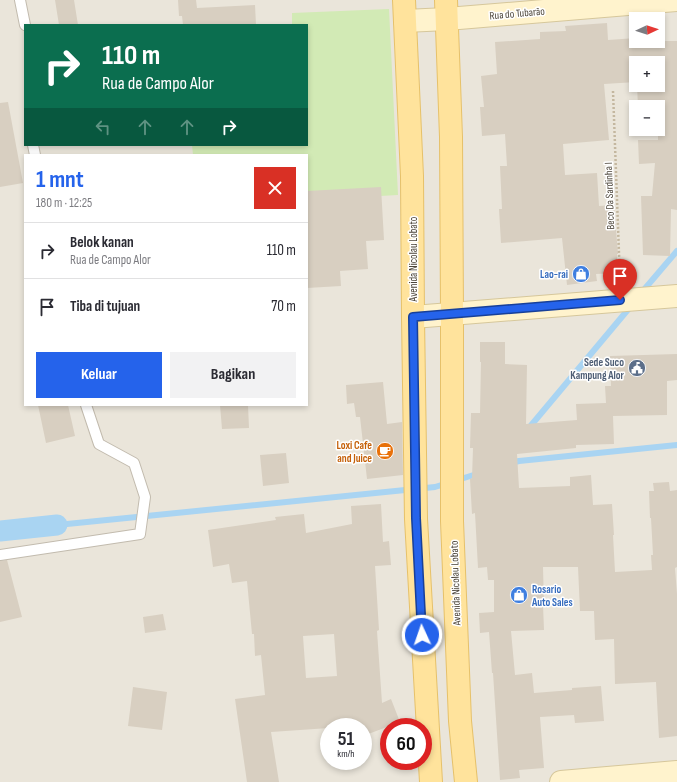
<!DOCTYPE html>
<html lang="id">
<head>
<meta charset="utf-8">
<style>
  :root { --surface:#fff; --page:#f2f2f3; --text:#2b2b33; --muted:#7c7c81; --line:#e1e1e2; --accent:#2563eb }
  body { margin:0; font-family:"Sofia Sans Condensed",sans-serif; background:var(--page); color:var(--text); height:100vh; display:flex; flex-direction:column; font-size:15px; white-space:nowrap }
  * { box-sizing:border-box; margin:0 }
  p { font-size:13px; color:var(--muted) }
  .icon { flex:none; width:22px; height:22px; fill:none; stroke:currentColor; stroke-width:2; stroke-linecap:round; stroke-linejoin:round }
  .map { position:relative; flex:1; overflow:hidden }
  .drawer { position:absolute; left:24px; top:154px; width:284px; height:252px; display:flex; flex-direction:column; background:var(--surface); border-radius:0px; box-shadow:0 2px 6px #0003 }
  .drawer>* { flex:none }
  .top-card { position:absolute; left:24px; top:24px; width:284px; height:122px; border-radius:0px; box-shadow:0 2px 6px #0003; background:#0b6e4f; color:#fff; overflow:hidden }
  .needle { width:26px; rotate:86deg }
  .controls { position:absolute; left:629px; top:12px; display:grid; gap:8px }
  .controls a { display:grid; place-items:center; width:36px; height:36px; border-radius:0px; background:var(--surface); box-shadow:0 2px 6px #0003; font-size:20px }
  .speed { position:absolute; left:320px; top:718px; display:flex; gap:8px; font-size:20px; font-weight:700; text-align:center }
  .speed>* { display:grid; place-content:center; width:52px; height:52px; border-radius:50%; background:var(--surface); box-shadow:0 2px 6px #0003; line-height:1 }
  .speed small { font-size:10px; font-weight:400 }
  .speed .limit { border:6px solid #d22; background:#fff; color:#111 }
  .pin { position:absolute; display:grid; place-items:center; width:34px; height:34px; color:#fff; margin:-41px -17px; border-radius:50% 50% 50% 0; rotate:-45deg; box-shadow:0 0 4px #0007 }
  .pin .icon { rotate:45deg }
  .me { position:absolute; width:44px; margin:-22px; rotate:357deg; stroke-linejoin:round; filter:drop-shadow(0 0 3px #0008) }
  .turn { display:flex; align-items:center; gap:14px; height:84px; padding:0 12px; font-size:18px }
  .turn .icon { width:52px; height:52px; stroke-width:2.5 }
  .turn b { display:block; font-size:28px; line-height:34px }
  .lanes { display:flex; align-items:center; height:38px; padding:0 12px; background:#0003; justify-content:center; gap:20px; direction:ltr }
  .lanes .off { opacity:.35 }
  .round { display:grid; place-items:center; flex:none; width:42px; height:42px; border-radius:0px; background:var(--page) }
  .overview { display:flex; align-items:center; justify-content:space-between; height:68px; padding:0 12px }
  h1 { font-size:24px; font-weight:700; line-height:30px; color:var(--accent) }
  .cta { display:flex; gap:8px; margin-top:auto; padding:8px 12px }
  .cta a { flex:1; height:46px; border-radius:0px; background:var(--accent); color:#fff; font-size:16px; font-weight:700; line-height:46px; text-align:center }
  .cta a+a { background:var(--page); color:var(--text) }
  ul { padding:0; list-style:none }
  li { display:flex; align-items:center; gap:12px; height:56px; padding:0 12px; border-top:1px solid var(--line) }
  li div { flex:1 }
  li b { display:block; font-size:15px }
  li em { font-style:normal }
  .map>svg:first-child { display:block }
  .residential { fill:#eae5da; fill-rule:evenodd }
  .green { fill:#d2eab5 }
  .lines { fill:none; stroke-linecap:round; stroke-linejoin:round }
  .stream { stroke:#a9d4f2; stroke-width:6 }
  .canal { stroke:#a9d4f2; stroke-width:21 }
  .building { fill:#d8cfc1; fill-rule:evenodd }
  .lane-casing { stroke:#c2bbae; stroke-width:12 }
  .secondary-casing { stroke:#d6c79b; stroke-width:24 }
  .primary-casing { stroke:#e6c16a; stroke-width:24 }
  .path { stroke:#c4b79f; stroke-width:2.5; stroke-dasharray:2 2; stroke-linecap:butt }
  .lane { stroke:#fff; stroke-width:10 }
  .secondary { stroke:#fff3cd; stroke-width:22 }
  .primary { stroke:#ffe39c; stroke-width:22 }
  .route-casing { stroke:#184099; stroke-width:10 }
  .route { stroke:#2563eb; stroke-width:7 }
  .labels { text-anchor:middle; stroke-width:3; stroke-linejoin:round; paint-order:stroke }
  .street-label { font-size:11px; fill:#4b4439; stroke:#fff }
  .shop-label { font-size:11px; font-weight:bold; fill:#366cbe; stroke:#fff; text-anchor:end }
  .service-label { font-size:11px; font-weight:bold; fill:#4e5e75; stroke:#fff; text-anchor:end }
  .food-label { font-size:11px; font-weight:bold; fill:#c56008; stroke:#fff; text-anchor:end }
</style>
</head>
<body>
<div class="map">
<svg width="677" height="782" viewBox="0 0 677 782">
  <rect width="100%" height="100%" fill="#f6f3ec"/>
  <path class="residential" d="M 0,0 L 677,0 L 677,782 L 0,782 ZM 636,19 L 658,19 L 658,41 L 636,41 ZM 25,25 L 307,25 L 307,145 L 25,145 ZM 636,63 L 658,63 L 658,85 L 636,85 ZM 636,107 L 658,107 L 658,129 L 636,129 ZM 25,155 L 307,155 L 307,405 L 25,405 ZM 329,727 L 363,727 L 363,761 L 329,761 ZM 389,727 L 423,727 L 423,761 L 389,761 Z"/>
  <path class="green" d="M 389,9 L 398,195 L 307,200 L 307,155 L 193,155 L 192,145 L 307,145 L 307,25 L 292,25 L 292,13 Z"/>
  <g class="lines">
    <path class="stream" d="M 642,292 L 677,251
      M 528,429 L 631,306
      M 511,463 L 519,461 L 677,445
      M 57,525 L 435,487 L 480,473"/>
    <path class="canal" d="M 0,531 L 57,525"/>
  </g>
  <path class="building" d="M 55,0 L 74,0 L 78,25 L 59,25 Z
    M 178,0 L 196,0 L 197,8 L 255,5 L 256,25 L 183,25 L 182,16 L 179,16 Z
    M 607,23 L 608,40 L 636,38 L 636,41 L 677,41 L 677,210 L 671,209 L 670,256 L 643,255 L 641,196 L 652,196 L 655,163 L 639,164 L 638,140 L 658,140 L 658,107 L 638,107 L 637,85 L 658,85 L 658,63 L 636,63 L 636,82 L 604,84 L 609,140 L 563,144 L 565,175 L 597,173 L 599,206 L 614,205 L 618,254 L 617,254 L 618,273 L 596,274 L 597,281 L 567,285 L 562,238 L 501,243 L 499,209 L 502,209 L 500,166 L 507,166 L 505,134 L 482,136 L 480,107 L 484,107 L 481,76 L 497,74 L 495,42 L 540,39 L 540,32 L 566,31 L 565,26 Z
    M 8,102 L 23,183 L 0,187 L 0,103 Z
    M 381,187 L 384,240 L 366,241 L 368,269 L 340,271 L 341,286 L 307,288 L 307,191 Z
    M 480,342 L 505,342 L 505,364 L 527,365 L 526,424 L 577,420 L 576,404 L 606,403 L 605,386 L 611,386 L 610,356 L 677,354 L 677,380 L 667,381 L 667,415 L 613,416 L 614,444 L 576,445 L 576,448 L 517,454 L 519,488 L 570,486 L 570,477 L 591,475 L 593,505 L 612,504 L 614,535 L 613,535 L 615,572 L 652,570 L 651,555 L 653,555 L 651,518 L 650,518 L 649,491 L 654,491 L 653,483 L 669,482 L 670,491 L 677,490 L 677,567 L 675,568 L 677,594 L 677,736 L 659,738 L 656,682 L 615,684 L 614,639 L 595,640 L 594,611 L 580,611 L 578,567 L 543,567 L 544,605 L 543,605 L 544,630 L 511,631 L 515,675 L 532,673 L 534,693 L 572,690 L 572,688 L 601,686 L 604,721 L 575,723 L 574,715 L 540,717 L 544,768 L 519,770 L 520,778 L 500,780 L 493,673 L 492,673 L 489,632 L 480,633 L 479,613 L 494,612 L 494,580 L 488,580 L 487,567 L 478,568 L 475,513 L 472,514 L 470,479 L 472,478 L 473,448 L 470,448 L 471,413 L 480,413 L 481,362 L 480,362 Z
    M 383,382 L 387,424 L 402,422 L 403,475 L 367,479 L 360,417 L 356,417 L 354,403 L 347,404 L 346,385 Z
    M 38,405 L 68,405 L 75,436 L 46,443 Z
    M 220,405 L 248,405 L 249,428 L 222,429 Z
    M 286,453 L 289,483 L 263,486 L 260,455 Z
    M 381,504 L 383,542 L 389,541 L 391,565 L 375,566 L 379,630 L 377,631 L 382,703 L 391,699 L 400,722 L 363,736 L 363,727 L 329,727 L 329,728 L 271,732 L 279,782 L 247,782 L 235,699 L 265,695 L 261,655 L 255,656 L 254,634 L 252,634 L 247,581 L 232,583 L 229,564 L 213,567 L 208,530 L 276,520 L 275,517 L 304,514 L 306,533 L 352,524 L 351,506 ZM 334,634 L 337,676 L 306,678 L 303,636 Z
    M 7,560 L 22,617 L 0,622 L 0,561 Z
    M 163,614 L 166,630 L 145,633 L 143,617 Z
    M 133,687 L 167,692 L 162,730 L 128,726 Z"/>
  <g class="lines">
    <defs>
      <path id="lane" d="M 20,0 L 25,25
        M 33,145 L 35,155
        M 0,555 L 140,534 L 145,497 L 134,463 L 99,444 L 86,405"/>
      <path id="secondary" d="M 405,21 L 447,19 L 676,0
        M 413,317 L 677,296
        M 561,782 L 677,772"/>
      <path id="primary" d="M 404,0 L 412,176 L 413,317 L 416,519 L 431,782
        M 446,0 L 451,137 L 452,314 L 452,521 L 460,721 L 466,782"/>
    </defs>
    <use href="#lane" class="lane-casing"/>
    <use href="#secondary" class="secondary-casing"/>
    <use href="#primary" class="primary-casing"/>
    <path class="path" d="M 613,91 L 620,280"/>
    <use href="#lane" class="lane"/>
    <use href="#secondary" class="secondary"/>
    <use href="#primary" class="primary"/>
  </g>
  <g class="lines">
    <defs>
      <path id="route" d="M 422,635 L 416,518 L 413,317 L 620,300"/>
    </defs>
    <use href="#route" class="route-casing"/>
    <use href="#route" class="route"/>
  </g>
  <defs>
    <symbol id="shop-disc" viewBox="-11 -11 22 22"><circle r="9.5" fill="#3f7fe0" stroke="#fff"/><path d="M-5-2.5h2.3a2.7 3.5 0 0 1 5.4 0H5L5.5 6h-11ZM-1.5-2.5h3a1.5 2.3 0 0 0-3 0Z" fill="#fff"/></symbol>
    <symbol id="civic-disc" viewBox="-11 -11 22 22"><circle r="9.5" fill="#5c6f8a" stroke="#fff"/><path d="M-.6-6.5H3V-4.5H.6V-3L4-1V1h2V6H-6V1h2V-1L-.6-3ZM-1.2 2.5V6h2.4V2.5Z" fill="#fff"/></symbol>
    <symbol id="cafe-disc" viewBox="-11 -11 22 22"><circle r="9.5" fill="#e8710a" stroke="#fff"/><path d="M-5.5-4.5H6V0H3Q3 3.5 0 3.5H-2.5Q-5.5 3.5-5.5 0ZM3-3.2v2h1.7v-2ZM-6 4.5H4V6H-6Z" fill="#fff"/></symbol>
  </defs>
  <g fill-rule="evenodd">
    <use href="#shop-disc" x="571" y="264" width="20" height="20"/>
    <use href="#civic-disc" x="627" y="358" width="20" height="20"/>
    <use href="#cafe-disc" x="375" y="441" width="20" height="20"/>
    <use href="#shop-disc" x="509" y="585" width="20" height="20"/>
  </g>
  <g class="labels">
    <g class="street-label">
      <text transform="translate(517 13) rotate(-5)" y="4">Rua do Tubarão</text>
      <text transform="translate(609 196) rotate(-92)" y="4">Beco Da Sardinha I</text>
      <text transform="translate(413 259) rotate(-90)" y="4">Avenida Nicolau Lobato</text>
      <text transform="translate(455 583) rotate(-92)" y="4">Avenida Nicolau Lobato</text>
    </g>
    <g class="shop-label">
      <text x="568" y="278">Lao-rai</text>
      <text x="532" y="593" text-anchor="start">Rosario<tspan x="532" dy="13">Auto Sales</tspan></text>
    </g>
    <g class="service-label">
      <text x="624" y="366">Sede Suco<tspan x="624" dy="13">Kampung Alor</tspan></text>
    </g>
    <g class="food-label">
      <text x="372" y="449">Loxi Cafe<tspan x="372" dy="13">and Juice</tspan></text>
    </g>
  </g>
</svg>
<div class="controls">
<a><svg class="needle" viewBox="-14 -14 28 28"><path d="M0-13l5 13h-10z" fill="#e53935"/><path d="M0 13l5-13h-10z" fill="#7c7c81"/></svg></a>
<a>+</a>
<a>−</a>
</div>
<div class="speed"><div>51<small>km/h</small></div><div class="limit">60</div></div>
<div class="pin" style="left:620px;top:300px;background:#d93025"><svg class="icon" aria-label="arrive" viewBox="0 0 24 24"><path d="M6 21V4h12l-3 4 3 4H6"/></svg></div>
<svg class="me" style="left:422px;top:635px" viewBox="-20 -20 40 40"><circle r="17" fill="#2563eb" stroke="#fff" stroke-width="3"/><path d="M0-11L8 9 0 5-8 9z" fill="#fff"/></svg>
<div class="top-card">
<div class="turn"><svg class="icon" aria-label="right" viewBox="0 0 24 24"><path d="M7 20v-9h11M14 6l5 5-5 5"/></svg><div><b>110 m</b>Rua de Campo Alor</div></div>
<div class="lanes"><svg class="icon off" aria-label="left" viewBox="0 0 24 24"><path d="M17 20v-9H6M10 6l-5 5 5 5"/></svg><svg class="icon off" aria-label="ahead" viewBox="0 0 24 24"><path d="M12 20V5M6 11l6-6 6 6"/></svg><svg class="icon off" aria-label="ahead" viewBox="0 0 24 24"><path d="M12 20V5M6 11l6-6 6 6"/></svg><svg class="icon" aria-label="right" viewBox="0 0 24 24"><path d="M7 20v-9h11M14 6l5 5-5 5"/></svg></div>
</div>
<section class="drawer">
<div class="overview"><div><h1>1 mnt</h1><p>180 m · 12:25</p></div><a class="round" style="background:#d93025;color:#fff"><svg class="icon" aria-label="close" viewBox="0 0 24 24"><path d="M6 6l12 12M18 6L6 18"/></svg></a></div>
<ul>
<li><svg class="icon" aria-label="right" viewBox="0 0 24 24"><path d="M7 20v-9h11M14 6l5 5-5 5"/></svg><div><b>Belok kanan</b><p>Rua de Campo Alor</p></div><em>110 m</em></li>
<li><svg class="icon" aria-label="arrive" viewBox="0 0 24 24"><path d="M6 21V4h12l-3 4 3 4H6"/></svg><div><b>Tiba di tujuan</b></div><em>70 m</em></li>
</ul>
<div class="cta"><a>Keluar</a><a>Bagikan</a></div>
</section>
</div>
</body>
</html>
